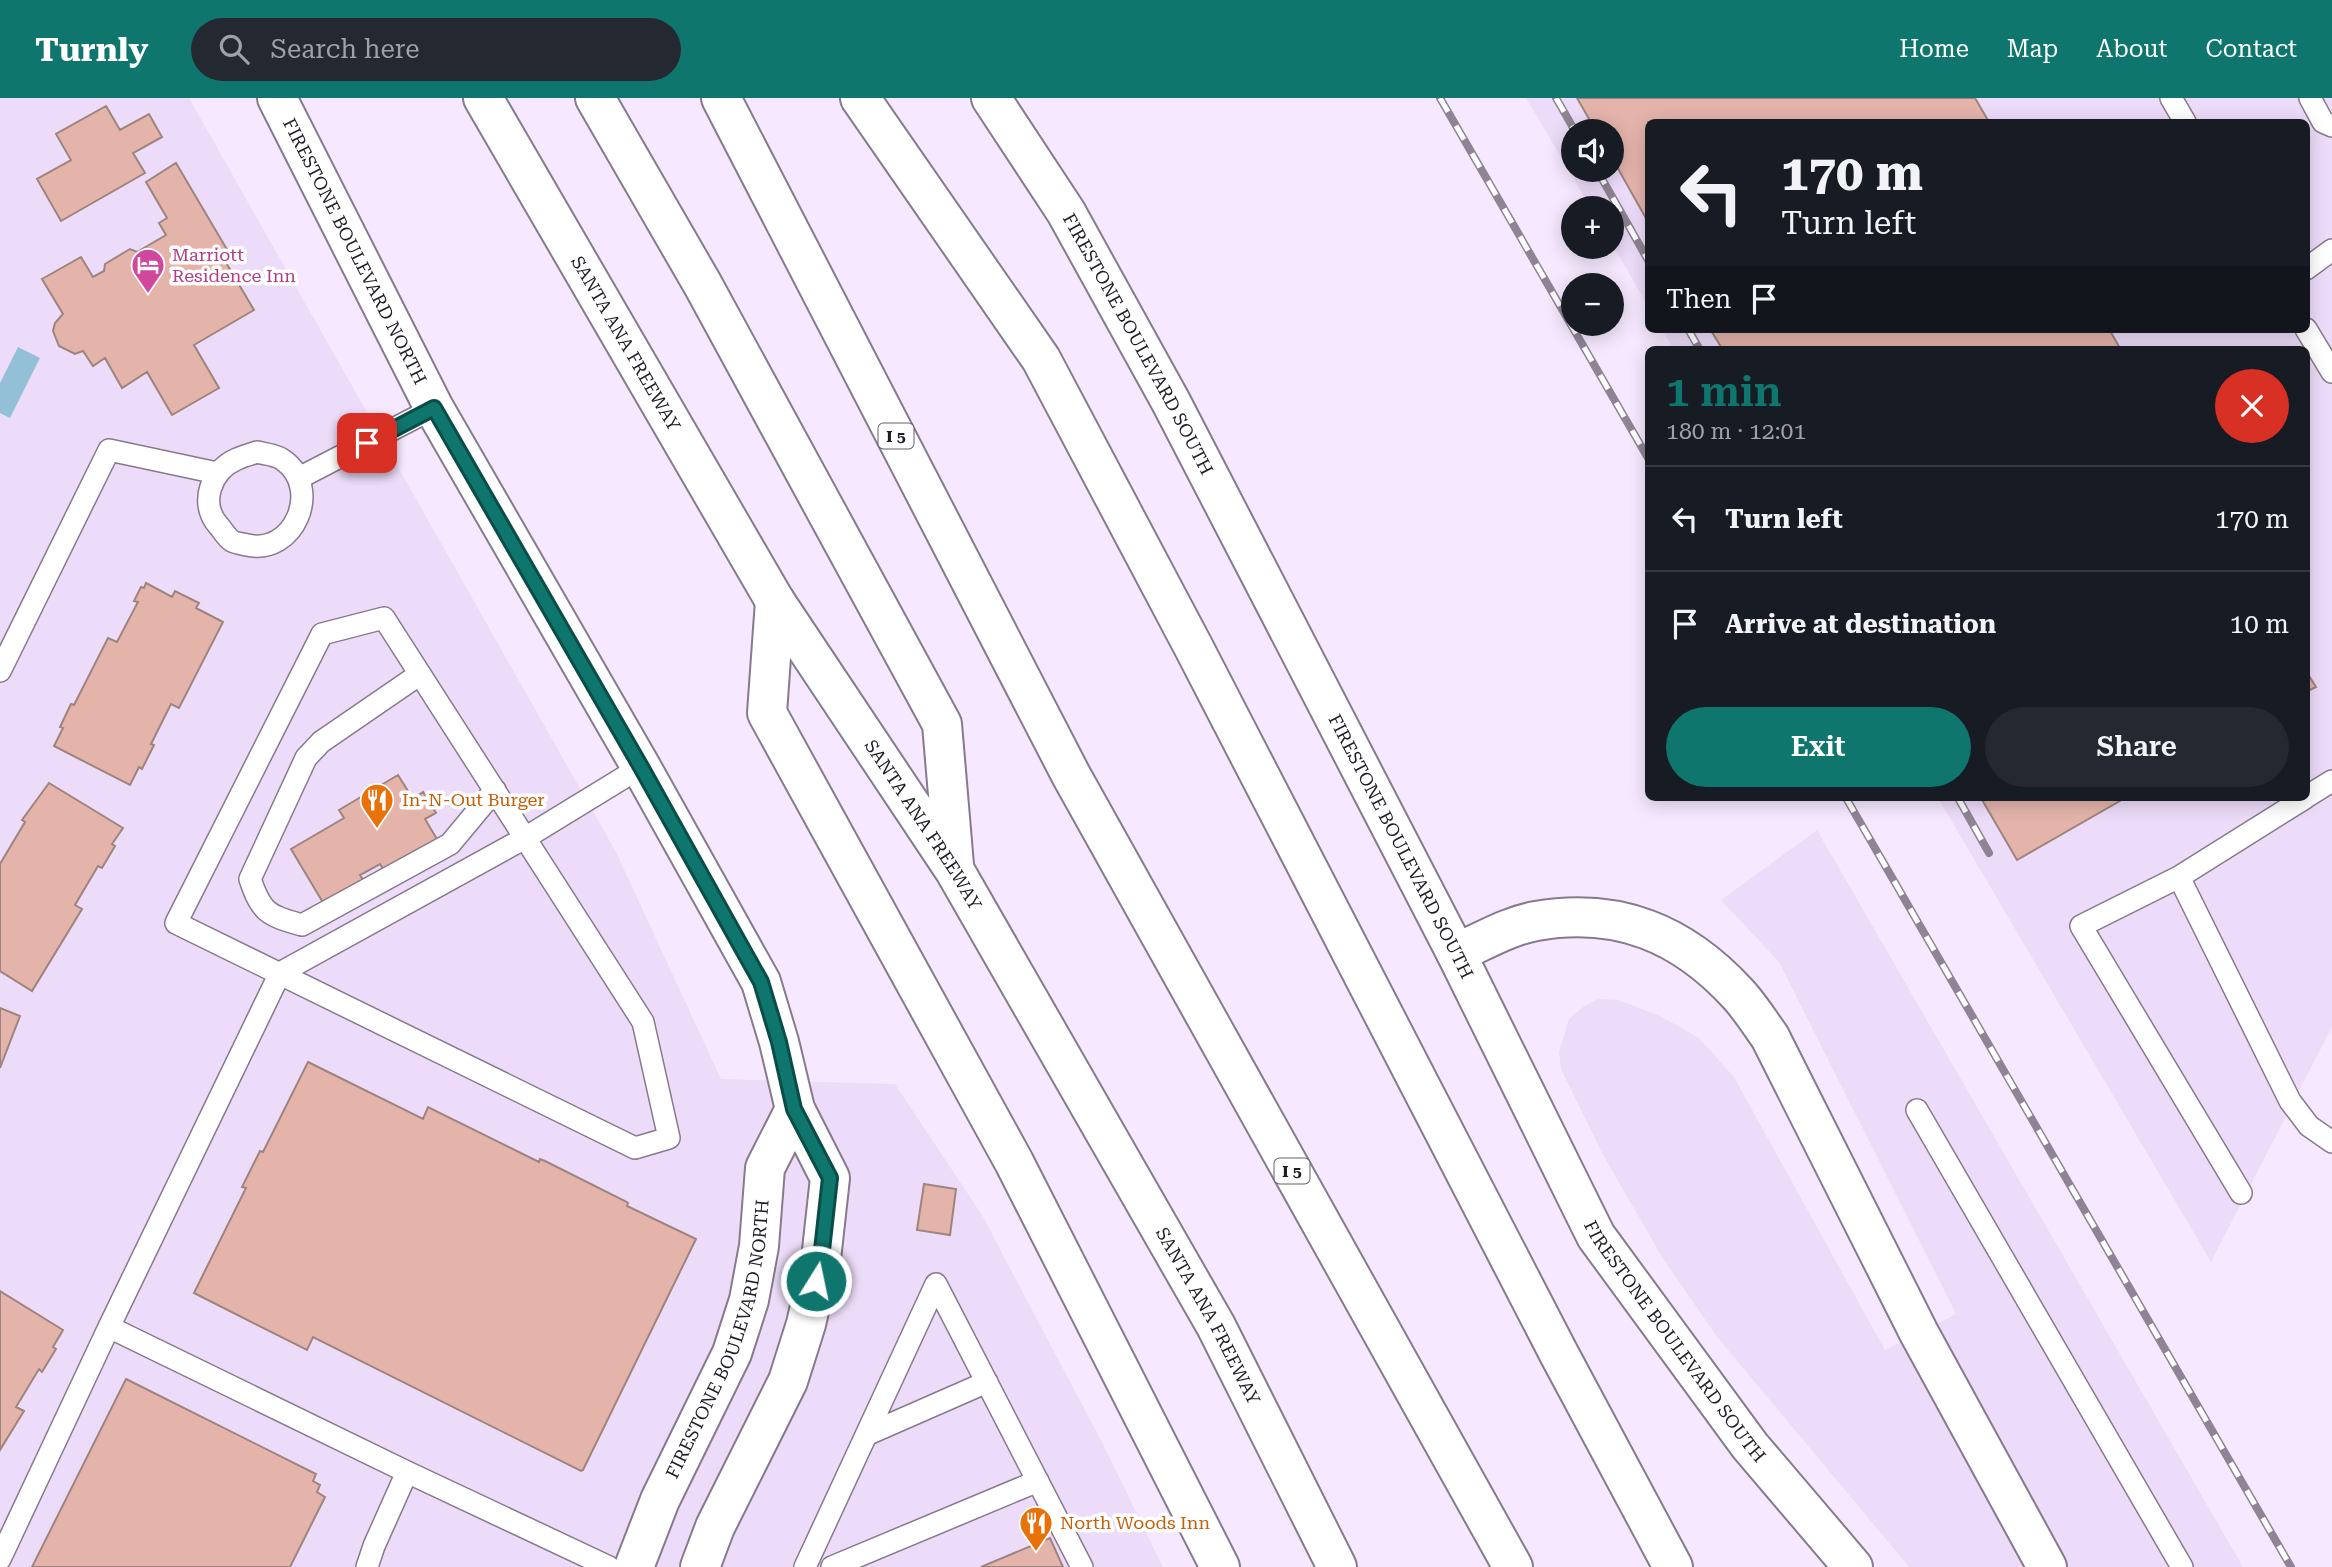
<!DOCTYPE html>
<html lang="en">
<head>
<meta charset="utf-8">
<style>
  :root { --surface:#171b24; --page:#242831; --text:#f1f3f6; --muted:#9ea1a6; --line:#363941; --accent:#0f766e }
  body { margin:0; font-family:"Roboto Serif",serif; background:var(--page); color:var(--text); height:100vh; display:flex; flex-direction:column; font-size:26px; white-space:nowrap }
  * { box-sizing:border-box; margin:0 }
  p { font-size:23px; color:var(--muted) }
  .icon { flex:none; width:38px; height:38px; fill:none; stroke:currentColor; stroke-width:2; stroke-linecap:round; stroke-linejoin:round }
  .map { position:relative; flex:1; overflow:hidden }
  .details { position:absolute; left:1645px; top:248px; width:665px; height:455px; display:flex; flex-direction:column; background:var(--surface); border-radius:10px; box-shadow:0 4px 18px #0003 }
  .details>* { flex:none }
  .top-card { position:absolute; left:1645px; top:21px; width:665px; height:214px; border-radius:10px; box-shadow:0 4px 18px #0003; background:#171b24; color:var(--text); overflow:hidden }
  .buttons { position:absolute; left:1561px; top:21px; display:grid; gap:14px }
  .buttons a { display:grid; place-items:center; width:63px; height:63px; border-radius:50%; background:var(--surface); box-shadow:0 4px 18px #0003; font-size:35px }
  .pin { position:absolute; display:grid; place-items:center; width:60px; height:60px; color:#fff; margin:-30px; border-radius:14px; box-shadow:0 4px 10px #0006 }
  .me { position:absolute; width:77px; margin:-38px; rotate:10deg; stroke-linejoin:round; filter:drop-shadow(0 0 5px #0008) }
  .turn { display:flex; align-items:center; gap:24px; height:147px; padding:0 21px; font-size:32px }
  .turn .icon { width:91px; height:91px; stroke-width:2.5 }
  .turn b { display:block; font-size:49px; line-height:60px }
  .then { display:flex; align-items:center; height:66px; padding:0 21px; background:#0003; gap:14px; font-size:26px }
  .round { display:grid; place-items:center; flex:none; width:74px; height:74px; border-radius:37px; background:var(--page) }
  .overview { display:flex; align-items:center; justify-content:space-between; height:119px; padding:0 21px }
  h1 { font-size:42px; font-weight:600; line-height:52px; color:var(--accent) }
  .action { display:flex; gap:14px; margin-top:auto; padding:14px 21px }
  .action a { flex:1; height:80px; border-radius:42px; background:var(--accent); color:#fff; font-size:28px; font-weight:600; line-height:80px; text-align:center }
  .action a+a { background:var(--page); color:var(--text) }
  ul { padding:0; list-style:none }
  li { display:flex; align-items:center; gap:21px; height:105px; padding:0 21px; border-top:2px solid var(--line) }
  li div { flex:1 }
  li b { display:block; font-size:26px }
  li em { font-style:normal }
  header { display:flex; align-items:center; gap:42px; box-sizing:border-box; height:98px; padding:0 35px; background:var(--accent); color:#fff }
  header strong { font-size:33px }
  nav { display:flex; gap:38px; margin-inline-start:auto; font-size:24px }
  .search { width:490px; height:63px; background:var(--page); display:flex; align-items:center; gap:18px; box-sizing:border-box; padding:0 24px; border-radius:38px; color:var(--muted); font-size:26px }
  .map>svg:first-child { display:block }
  .built { fill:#eddcf9; fill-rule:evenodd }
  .water { fill:#94c0d7 }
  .building { fill:#e4b4ab; stroke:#9d847f; stroke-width:2 }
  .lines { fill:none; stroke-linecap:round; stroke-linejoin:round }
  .lane-casing { stroke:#867a8d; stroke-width:24 }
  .secondary-casing { stroke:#867a8d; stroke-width:42 }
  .primary-casing { stroke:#867a8d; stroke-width:42 }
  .highway-casing { stroke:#867a8d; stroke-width:42 }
  .lane { stroke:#fff; stroke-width:21 }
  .secondary { stroke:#fff; stroke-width:38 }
  .primary { stroke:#fff; stroke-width:38 }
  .highway { stroke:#fff; stroke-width:38 }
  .rail-casing { stroke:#8e8494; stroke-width:8 }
  .rail { stroke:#fff; stroke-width:5; stroke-dasharray:16; stroke-linecap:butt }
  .route-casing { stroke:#0a4d48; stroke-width:18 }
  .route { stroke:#0f766e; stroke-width:12 }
  .labels { text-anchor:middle; stroke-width:7; stroke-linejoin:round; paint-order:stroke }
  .shield { fill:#fff; stroke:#646166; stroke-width:2 }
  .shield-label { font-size:16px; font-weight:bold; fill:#221d25 }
  .street-label { font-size:18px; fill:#221d25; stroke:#fff }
  .hotel-label { font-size:18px; fill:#b23c85; stroke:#fff; text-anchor:start }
  .food-label { font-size:18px; fill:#c56008; stroke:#fff; text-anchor:start }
</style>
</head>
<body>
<header>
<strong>Turnly</strong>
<div class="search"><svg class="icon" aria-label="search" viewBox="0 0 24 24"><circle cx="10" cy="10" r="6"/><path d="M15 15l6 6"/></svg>Search here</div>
<nav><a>Home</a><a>Map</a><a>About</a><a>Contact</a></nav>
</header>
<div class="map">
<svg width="2332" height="1469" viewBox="0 0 2332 1469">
  <rect width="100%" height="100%" fill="#f6e9ff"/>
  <path class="built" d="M 0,0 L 189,0 L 616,754 L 721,981 L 895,986 L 982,1117 L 1104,1348 L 1163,1469 L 0,1469 Z
    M 1526,0 L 2332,0 L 2332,929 L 2211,1164 L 1938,700 L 2306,700 L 2306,252 L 1674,252 L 1662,231 L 2306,231 L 2306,24 L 1648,24 L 1648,208 L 1612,146 L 1612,110 L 1591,110 ZM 1573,33 L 1612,33 L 1612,72 L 1573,72 Z
    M 1817,732 L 2243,1469 L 1909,1469 L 1717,1239 L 1662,1159 L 1602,1055 L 1561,971 L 1559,954 L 1569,921 L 1583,909 L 1598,901 L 1619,902 L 1662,919 L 1699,940 L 1734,979 L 1885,1252 L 1956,1216 L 1779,864 L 1721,802 Z"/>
  <path class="water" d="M 18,249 L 40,260 L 10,320 L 0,315 L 0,285 Z"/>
  <path class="building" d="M 1577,0 L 1975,0 L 1989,24 L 1648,24 L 1648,124 L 1612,60 L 1612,33 L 1596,33 Z
    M 106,8 L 120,32 L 149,16 L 162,39 L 133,55 L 145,75 L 61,123 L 37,81 L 71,62 L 56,36 Z
    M 176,65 L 232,160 L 225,163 L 254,212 L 194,247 L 219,290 L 172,317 L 147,274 L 122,290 L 105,260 L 93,268 L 83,253 L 75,256 L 59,248 L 53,233 L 55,225 L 63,216 L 42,181 L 81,159 L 93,179 L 104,173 L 105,166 L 130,151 L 137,154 L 166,137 L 159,125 L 167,120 L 146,84 Z
    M 1710,231 L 2109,231 L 2121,252 L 1723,252 Z
    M 146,485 L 172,499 L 175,493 L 199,505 L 196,510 L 223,524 L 179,610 L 171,606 L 151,646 L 154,647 L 142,671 L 139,669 L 130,687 L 54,648 L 63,630 L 60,629 L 71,606 L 74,607 L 108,540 L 117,544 L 138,504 L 134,503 L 141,489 L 144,490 Z
    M 2306,573 L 2316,589 L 2306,594 Z
    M 398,677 L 413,701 L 423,694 L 436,715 L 425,721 L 438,743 L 385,774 L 380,766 L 360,777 L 365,785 L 325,808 L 291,751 L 344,720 L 339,712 Z
    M 49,685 L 123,730 L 112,746 L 115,748 L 102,770 L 98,768 L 75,807 L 82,811 L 32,893 L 0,873 L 0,766 L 25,724 L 22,722 Z
    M 1981,700 L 2125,700 L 2017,762 Z
    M 0,910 L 20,918 L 0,970 Z
    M 308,964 L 423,1021 L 428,1009 L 539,1064 L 540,1061 L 545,1063 L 625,1103 L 628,1105 L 627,1108 L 696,1141 L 583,1372 L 581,1373 L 313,1239 L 307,1252 L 194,1195 L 246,1090 L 242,1089 L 260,1053 L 263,1054 Z
    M 924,1086 L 956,1091 L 950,1137 L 917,1132 Z
    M 0,1193 L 63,1232 L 53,1249 L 56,1251 L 42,1274 L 39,1271 L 16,1309 L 24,1313 L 0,1352 Z
    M 126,1281 L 316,1376 L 313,1383 L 320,1387 L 317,1394 L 325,1399 L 290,1469 L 32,1469 Z
    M 1050,1440 L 1063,1469 L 981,1469 Z"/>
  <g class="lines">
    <defs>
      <path id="lane" d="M 2171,0 L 2185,24
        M 2310,0 L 2323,24 L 2332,28
        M 2306,171 L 2332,152
        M 2306,231 L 2332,274
        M 257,354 C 265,356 277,357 283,362 C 323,390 294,458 247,447 C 243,446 235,445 232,443 C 226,439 222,431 218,427 C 199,405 211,372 237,361 C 243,358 251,356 257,354 Z
        M 299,380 L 434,310
        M 384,520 L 643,924 L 669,1040 L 635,1050 L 176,825 L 322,536 Z
        M 0,573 L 109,352 L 217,375
        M 420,576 L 321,644 L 306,660 L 250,781 C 262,816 268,817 302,827 L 450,746 L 495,692
        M 2306,699 L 2332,683
        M 2305,700 L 2179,779 L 2290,1003 L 2309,1028 L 2332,1044
        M 2179,779 L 2081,828 L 2241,1095
        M 1917,1012 L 2182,1469
        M 866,1337 L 987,1284
        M 0,1461 L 109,1229
        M 367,1469 L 374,1448 L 407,1374
        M 609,1469 L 407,1374 L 109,1229 L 280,875 L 525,740 L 641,669
        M 805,1469 L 936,1186 L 1082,1469
        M 832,1469 L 1038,1383"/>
      <g id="secondary">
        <path id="s1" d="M 277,0 L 434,310 L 641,669 L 761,884 L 779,944 L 795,1011 L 830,1080 L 821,1161 L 806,1226 L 788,1283 L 715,1429 L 700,1469"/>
        <path id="s2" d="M 991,0 L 1066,114 L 1171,304 L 1456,855 L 1596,1138 L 1750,1348 L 1853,1469"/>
        <path id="s3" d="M 634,1469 L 660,1402 L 732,1255 L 749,1202 L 759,1148 L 765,1070 L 795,1011"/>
      </g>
      <path id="primary" d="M 1456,855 C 1482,844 1508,828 1536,823 C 1618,809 1682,835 1738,896 C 1750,909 1760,925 1770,939 L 1919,1235 L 2047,1469"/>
      <g id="highway">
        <path id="s4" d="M 483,0 L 775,503 L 955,773 L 1216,1228 L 1337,1469"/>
        <path d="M 595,0 L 703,187 L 942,626 L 954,767"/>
        <path d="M 721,0 L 1071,677 L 1513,1469"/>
        <path d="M 860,0 L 1041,261 L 1194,550 L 1558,1254 L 1673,1469"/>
        <path d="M 775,503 L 767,615 L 1014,1064 L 1220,1469"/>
      </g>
    </defs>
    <use href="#lane" class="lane-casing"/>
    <use href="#secondary" class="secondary-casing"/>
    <use href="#primary" class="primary-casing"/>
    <use href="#highway" class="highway-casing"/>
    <use href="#lane" class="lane"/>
    <use href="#secondary" class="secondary"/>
    <use href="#primary" class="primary"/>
    <use href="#highway" class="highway"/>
    <defs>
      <path id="rail" d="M 1440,0 L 1648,360
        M 1556,0 L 1575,33
        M 1597,72 L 1648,162
        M 1688,231 L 1700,252
        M 1846,700 L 2291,1469
        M 1958,700 L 1989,755"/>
    </defs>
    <use href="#rail" class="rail-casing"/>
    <use href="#rail" class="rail"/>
  </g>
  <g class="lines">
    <defs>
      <path id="route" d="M 367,345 L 434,310 L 641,669 L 761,884 L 779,944 L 794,1011 L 830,1080 L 821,1161 L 816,1183"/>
    </defs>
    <use href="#route" class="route-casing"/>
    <use href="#route" class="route"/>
  </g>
  <defs>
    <symbol id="hotel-pin" viewBox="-11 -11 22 30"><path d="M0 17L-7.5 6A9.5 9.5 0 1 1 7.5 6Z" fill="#d1479c" stroke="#fff"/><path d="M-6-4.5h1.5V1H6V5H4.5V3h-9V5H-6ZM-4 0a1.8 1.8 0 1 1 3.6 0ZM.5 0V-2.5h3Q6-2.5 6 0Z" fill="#fff"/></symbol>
    <symbol id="restaurant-pin" viewBox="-11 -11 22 30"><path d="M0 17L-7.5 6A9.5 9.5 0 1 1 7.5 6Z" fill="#e8710a" stroke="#fff"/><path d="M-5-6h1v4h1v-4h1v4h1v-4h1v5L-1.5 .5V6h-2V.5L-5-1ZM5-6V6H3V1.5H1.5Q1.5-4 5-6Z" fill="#fff"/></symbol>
  </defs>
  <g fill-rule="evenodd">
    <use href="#hotel-pin" x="129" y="148" width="38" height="52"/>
    <use href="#restaurant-pin" x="358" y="683" width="38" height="52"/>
    <use href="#restaurant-pin" x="1017" y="1406" width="38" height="52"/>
  </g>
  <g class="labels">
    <g class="shield">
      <rect x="878.5" y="325.5" width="35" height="25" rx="5"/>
      <rect x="1274.5" y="1060.5" width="35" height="25" rx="5"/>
    </g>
    <g class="shield-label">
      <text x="896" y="344">I 5</text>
      <text x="1292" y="1079">I 5</text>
    </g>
    <g class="street-label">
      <text dy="6" stroke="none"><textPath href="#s1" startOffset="172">FIRESTONE BOULEVARD NORTH</textPath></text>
      <text dy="6" stroke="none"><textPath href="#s4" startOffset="284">SANTA ANA FREEWAY</textPath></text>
      <text dy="6" stroke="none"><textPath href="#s2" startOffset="287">FIRESTONE BOULEVARD SOUTH</textPath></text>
      <text dy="6" stroke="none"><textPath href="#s4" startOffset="850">SANTA ANA FREEWAY</textPath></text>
      <text dy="6" stroke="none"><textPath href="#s2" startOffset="854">FIRESTONE BOULEVARD SOUTH</textPath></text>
      <text dy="6" stroke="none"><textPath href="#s4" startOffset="1418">SANTA ANA FREEWAY</textPath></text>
      <text dy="6" stroke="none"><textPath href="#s3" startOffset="245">FIRESTONE BOULEVARD NORTH</textPath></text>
      <text dy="6" stroke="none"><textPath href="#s2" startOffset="1421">FIRESTONE BOULEVARD SOUTH</textPath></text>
    </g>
    <g class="hotel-label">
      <text x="172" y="163">Marriott<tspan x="172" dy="21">Residence Inn</tspan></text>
    </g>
    <g class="food-label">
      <text x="402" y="708">In-N-Out Burger</text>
      <text x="1060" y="1431">North Woods Inn</text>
    </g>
  </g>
</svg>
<div class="buttons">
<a><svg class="icon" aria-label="sound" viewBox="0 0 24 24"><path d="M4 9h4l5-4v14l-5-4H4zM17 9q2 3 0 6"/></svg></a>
<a>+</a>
<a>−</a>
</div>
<div class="pin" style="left:367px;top:345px;background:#d93025"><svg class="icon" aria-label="arrive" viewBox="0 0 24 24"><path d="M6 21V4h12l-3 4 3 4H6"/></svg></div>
<svg class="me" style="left:816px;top:1183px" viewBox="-20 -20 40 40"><circle r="17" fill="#0f766e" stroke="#fff" stroke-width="3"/><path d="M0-11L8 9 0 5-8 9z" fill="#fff"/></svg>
<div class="top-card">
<div class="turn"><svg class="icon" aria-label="left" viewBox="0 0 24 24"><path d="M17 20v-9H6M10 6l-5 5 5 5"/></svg><div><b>170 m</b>Turn left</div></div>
<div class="then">Then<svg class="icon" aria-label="arrive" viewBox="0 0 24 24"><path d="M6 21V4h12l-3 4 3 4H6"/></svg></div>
</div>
<section class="details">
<div class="overview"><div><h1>1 min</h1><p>180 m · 12:01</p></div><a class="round" style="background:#d93025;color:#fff"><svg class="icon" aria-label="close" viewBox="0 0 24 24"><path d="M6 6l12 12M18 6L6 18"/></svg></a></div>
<ul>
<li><svg class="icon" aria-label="left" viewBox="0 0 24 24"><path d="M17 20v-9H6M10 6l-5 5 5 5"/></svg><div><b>Turn left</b></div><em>170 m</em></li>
<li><svg class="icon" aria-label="arrive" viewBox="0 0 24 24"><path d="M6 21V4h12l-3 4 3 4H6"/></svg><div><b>Arrive at destination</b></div><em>10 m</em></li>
</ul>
<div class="action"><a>Exit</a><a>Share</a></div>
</section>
</div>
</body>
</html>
